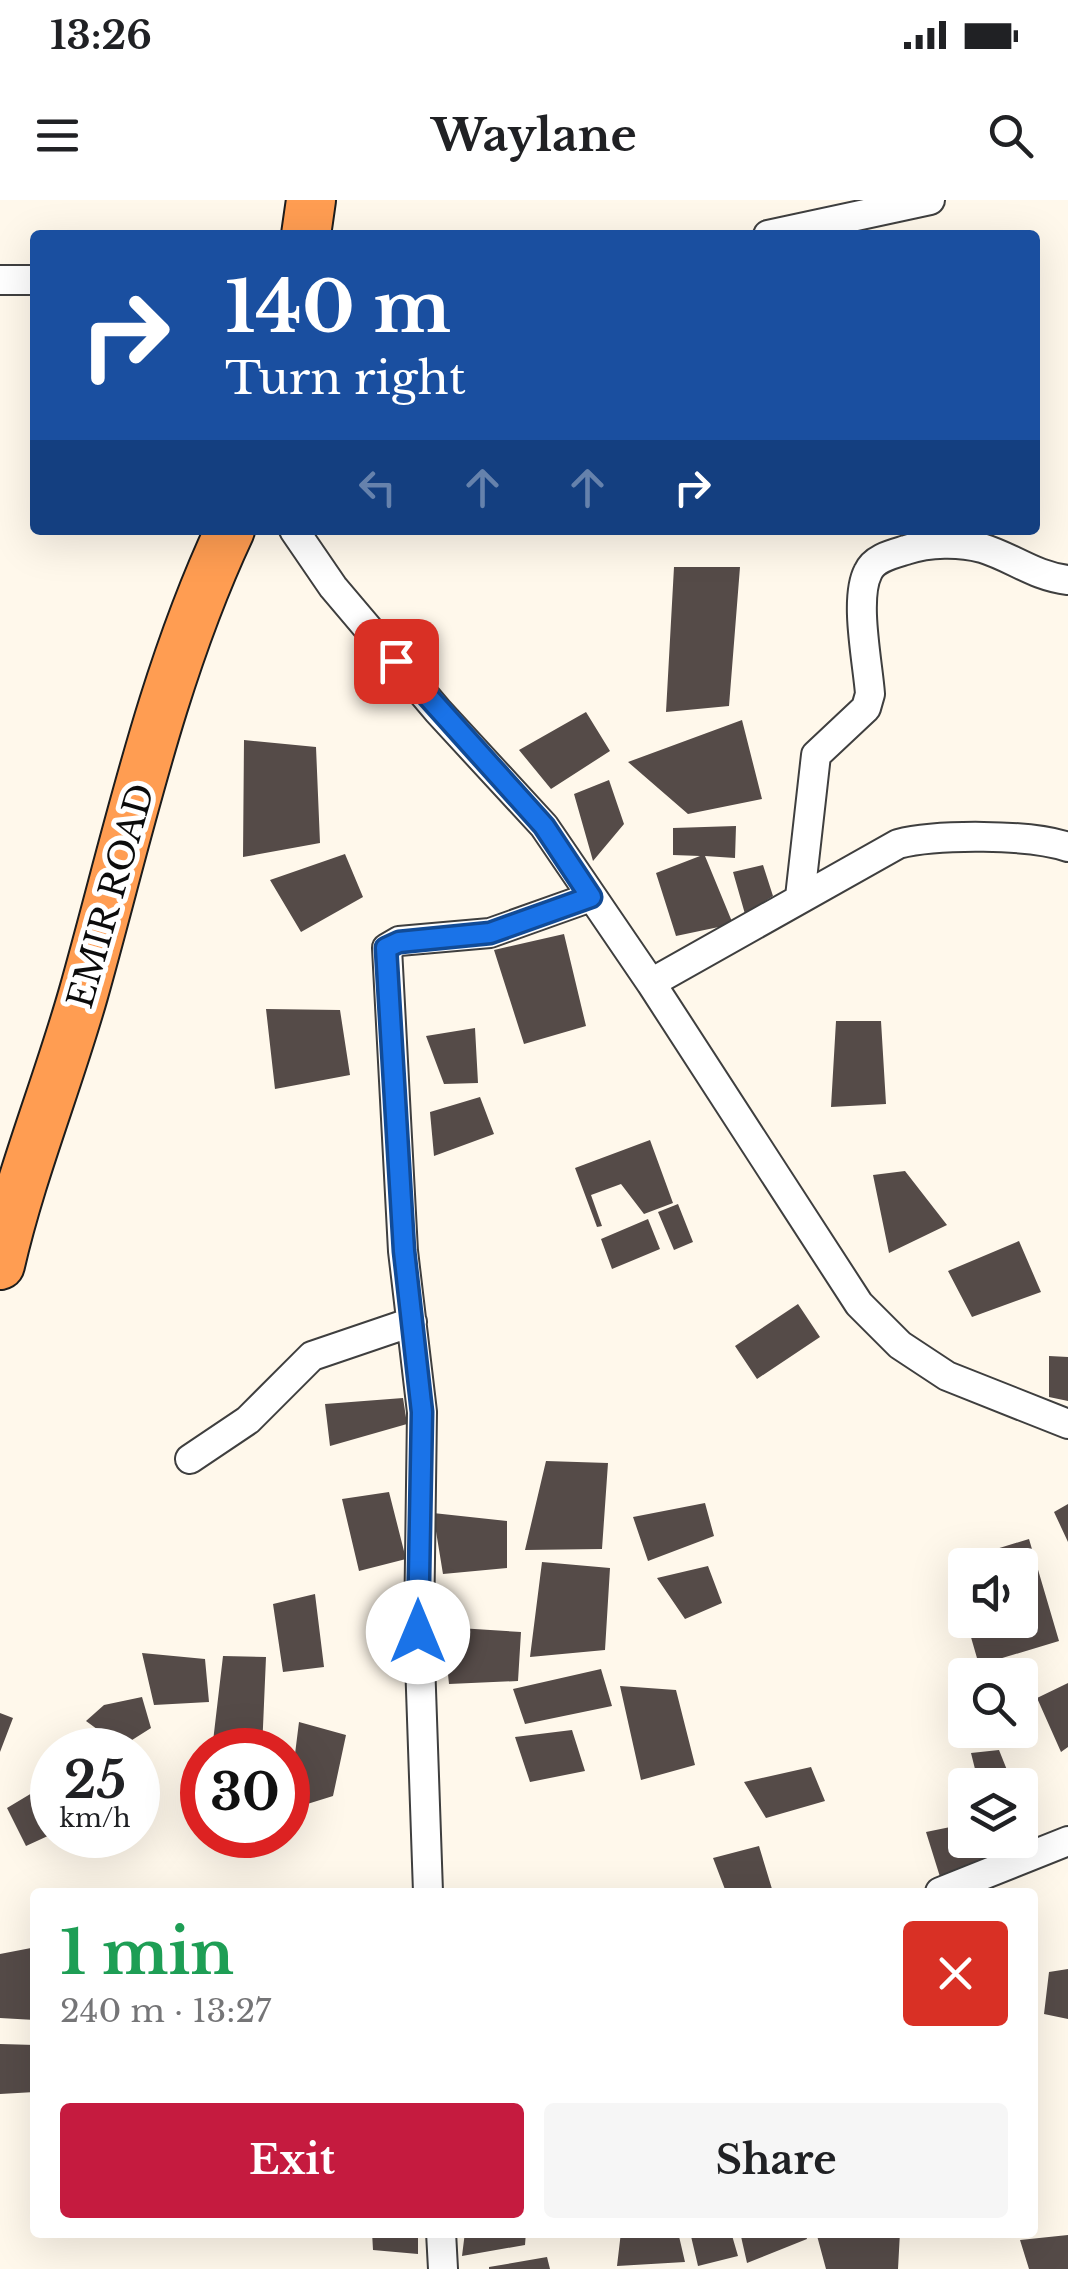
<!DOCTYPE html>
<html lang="en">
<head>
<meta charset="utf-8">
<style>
  :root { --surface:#fff; --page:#f6f6f6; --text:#202124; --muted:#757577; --accent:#c51b3f }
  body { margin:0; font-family:"Libre Baskerville",serif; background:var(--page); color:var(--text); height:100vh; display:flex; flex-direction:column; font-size:38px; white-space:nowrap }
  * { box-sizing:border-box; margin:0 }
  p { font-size:32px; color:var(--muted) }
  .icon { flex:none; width:55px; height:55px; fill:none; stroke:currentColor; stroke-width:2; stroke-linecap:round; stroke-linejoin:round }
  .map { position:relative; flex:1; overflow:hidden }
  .side { position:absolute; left:30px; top:1688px; width:1008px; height:350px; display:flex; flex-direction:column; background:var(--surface); border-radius:10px; box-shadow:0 10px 40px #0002 }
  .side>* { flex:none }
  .banner { position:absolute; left:30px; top:30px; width:1010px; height:305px; border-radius:10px; box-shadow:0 10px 40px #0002; background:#1a4fa0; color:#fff; overflow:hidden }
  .controls { position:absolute; left:948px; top:1348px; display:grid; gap:20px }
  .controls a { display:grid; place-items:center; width:90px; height:90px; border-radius:10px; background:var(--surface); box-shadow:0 10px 40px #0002; font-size:50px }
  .speed { position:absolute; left:30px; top:1528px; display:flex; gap:20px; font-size:50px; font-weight:700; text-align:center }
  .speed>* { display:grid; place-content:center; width:130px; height:130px; border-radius:50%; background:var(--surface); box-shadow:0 10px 40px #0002; line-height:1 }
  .speed small { font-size:25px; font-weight:400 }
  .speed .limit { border:15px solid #d22; background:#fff; color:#111 }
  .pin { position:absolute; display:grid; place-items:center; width:85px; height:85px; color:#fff; margin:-42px; border-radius:20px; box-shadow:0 5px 15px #0006 }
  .me { position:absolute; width:110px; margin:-55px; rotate:0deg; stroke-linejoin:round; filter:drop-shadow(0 0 8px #0008) }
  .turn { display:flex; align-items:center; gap:35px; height:210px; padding:0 30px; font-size:45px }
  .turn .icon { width:130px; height:130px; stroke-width:2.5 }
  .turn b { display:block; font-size:70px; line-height:85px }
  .lanes { display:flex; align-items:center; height:95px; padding:0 30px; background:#0003; justify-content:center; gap:50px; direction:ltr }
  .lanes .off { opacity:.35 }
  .round { display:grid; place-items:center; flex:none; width:105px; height:105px; border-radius:10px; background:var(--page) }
  .head { display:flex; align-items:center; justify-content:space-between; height:170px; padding:0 30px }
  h1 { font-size:60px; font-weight:800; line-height:75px; color:#1e9e55 }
  .action { display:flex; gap:20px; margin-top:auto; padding:20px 30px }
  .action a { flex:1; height:115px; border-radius:10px; background:var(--accent); color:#fff; font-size:40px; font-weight:800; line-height:115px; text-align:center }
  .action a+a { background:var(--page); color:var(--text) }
  .status { display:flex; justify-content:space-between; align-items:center; height:70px; padding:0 50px; background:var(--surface); direction:ltr }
  .status svg { height:28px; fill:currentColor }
  header { display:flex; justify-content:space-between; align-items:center; height:130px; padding:0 30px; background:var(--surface); font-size:45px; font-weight:800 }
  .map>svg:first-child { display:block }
  .building { fill:#554b48 }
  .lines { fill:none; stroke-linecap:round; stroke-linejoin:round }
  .minor-casing { stroke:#3f3f3f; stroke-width:32 }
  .trunk-casing { stroke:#1d1d1d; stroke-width:52 }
  .minor { stroke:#fff; stroke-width:28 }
  .trunk { stroke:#ff9d52; stroke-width:48 }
  .route-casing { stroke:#114b97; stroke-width:25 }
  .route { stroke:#1a73e8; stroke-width:18 }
  .labels { text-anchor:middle; stroke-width:10; stroke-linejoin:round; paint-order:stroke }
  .street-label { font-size:35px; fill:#0c0c0c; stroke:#fff }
</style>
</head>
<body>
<div class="status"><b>13:26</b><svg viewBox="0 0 49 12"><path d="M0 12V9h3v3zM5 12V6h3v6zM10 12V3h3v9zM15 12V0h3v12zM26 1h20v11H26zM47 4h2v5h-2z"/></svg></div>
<header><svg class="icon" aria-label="menu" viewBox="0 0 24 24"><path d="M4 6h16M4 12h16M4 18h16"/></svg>Waylane<svg class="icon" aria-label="search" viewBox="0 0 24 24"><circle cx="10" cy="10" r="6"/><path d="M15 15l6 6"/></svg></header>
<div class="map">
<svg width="1068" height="2069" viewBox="0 0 1068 2069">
  <rect width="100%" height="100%" fill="#fff8eb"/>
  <path class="building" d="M 674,367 L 740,367 L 729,506 L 666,512 Z
    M 586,512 L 610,551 L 551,589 L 519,550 Z
    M 742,520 L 762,599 L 688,614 L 628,562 Z
    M 244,540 L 316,547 L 320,643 L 243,657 Z
    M 609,580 L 624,624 L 593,661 L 574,594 Z
    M 736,626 L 735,658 L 705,656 L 733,724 L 676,736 L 656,673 L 700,656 L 673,655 L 673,628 Z
    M 345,654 L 363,697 L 301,732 L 270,680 Z
    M 763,665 L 773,696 L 745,714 L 733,672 Z
    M 564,734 L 586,826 L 524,844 L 494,750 Z
    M 266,809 L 340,810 L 350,875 L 275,889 Z
    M 836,821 L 881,821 L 886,904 L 831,907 Z
    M 475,828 L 478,883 L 444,884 L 426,836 Z
    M 480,897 L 494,934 L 434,956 L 430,912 Z
    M 650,940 L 673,1003 L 644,1014 L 621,984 L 591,995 L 602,1026 L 597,1027 L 575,968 Z
    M 905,971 L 947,1025 L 889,1053 L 873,975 Z
    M 678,1004 L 693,1042 L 674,1050 L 658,1012 Z
    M 648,1019 L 660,1049 L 612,1069 L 601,1039 Z
    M 1019,1041 L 1041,1092 L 972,1117 L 948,1071 Z
    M 798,1104 L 820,1137 L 757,1179 L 735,1146 Z
    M 1049,1156 L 1068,1157 L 1068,1201 L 1049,1197 Z
    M 403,1198 L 407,1224 L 330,1246 L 325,1204 Z
    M 546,1261 L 608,1263 L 602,1349 L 525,1350 Z
    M 389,1292 L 406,1359 L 359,1371 L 342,1299 Z
    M 705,1303 L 714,1336 L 648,1361 L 633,1317 Z
    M 1068,1304 L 1068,1342 L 1054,1312 Z
    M 433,1313 L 507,1321 L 507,1368 L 443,1374 Z
    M 1029,1339 L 1059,1441 L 979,1465 L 966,1420 L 1020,1420 L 1020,1365 L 965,1365 L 964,1413 L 951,1368 L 967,1358 Z
    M 542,1362 L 610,1368 L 605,1450 L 530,1457 Z
    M 708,1366 L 722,1403 L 685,1419 L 657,1378 Z
    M 315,1394 L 324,1467 L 283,1472 L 273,1404 Z
    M 443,1427 L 521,1432 L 518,1481 L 449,1484 Z
    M 142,1453 L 205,1459 L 209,1502 L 154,1505 Z
    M 223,1456 L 266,1457 L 262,1550 L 212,1550 Z
    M 601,1469 L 612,1506 L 525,1524 L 513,1489 Z
    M 1068,1483 L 1068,1547 L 1061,1552 L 1037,1498 Z
    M 620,1486 L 676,1490 L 695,1565 L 641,1580 Z
    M 142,1497 L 151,1528 L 121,1547 L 126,1550 L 96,1550 L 92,1530 L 120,1546 L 86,1521 L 104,1505 Z
    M 0,1513 L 13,1518 L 0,1552 Z
    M 299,1522 L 346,1535 L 333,1596 L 288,1610 Z
    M 572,1530 L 585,1571 L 530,1582 L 515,1537 Z
    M 999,1550 L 1013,1585 L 979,1585 L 971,1553 Z
    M 811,1567 L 825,1601 L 766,1618 L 744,1582 Z
    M 138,1583 L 146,1605 L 138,1610 Z
    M 37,1590 L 50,1635 L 26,1646 L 7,1608 Z
    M 965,1624 L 965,1640 L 977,1640 L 984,1662 L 941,1680 L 926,1632 Z
    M 759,1646 L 772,1689 L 726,1692 L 713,1658 Z
    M 31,1748 L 35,1820 L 0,1818 L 0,1754 Z
    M 1068,1769 L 1068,1819 L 1044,1814 L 1049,1772 Z
    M 0,1844 L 35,1845 L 35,1892 L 0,1894 Z
    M 372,2032 L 418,2032 L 418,2054 L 373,2050 Z
    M 465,2032 L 526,2032 L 525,2045 L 462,2056 Z
    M 621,2032 L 678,2032 L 685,2062 L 617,2066 Z
    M 690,2032 L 731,2032 L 738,2056 L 698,2066 Z
    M 740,2032 L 805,2032 L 807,2039 L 747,2063 Z
    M 816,2032 L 900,2032 L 898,2069 L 826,2069 Z
    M 1068,2035 L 1068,2069 L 1029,2069 L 1020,2040 Z
    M 547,2057 L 550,2069 L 489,2069 L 489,2067 Z"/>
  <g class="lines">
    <defs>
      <path id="minor" d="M 768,35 L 930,0
        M 0,80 L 35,80
        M 294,330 L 333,387 L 438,511 L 544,626 L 651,783 L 859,1104 L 900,1145 L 947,1176 L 1068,1224
        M 800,697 L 816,555 L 866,508 L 870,494 C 868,464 854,399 868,372 C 874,358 893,354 906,350 C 929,342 960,342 982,348 C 1014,358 1034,376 1068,380
        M 651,783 L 898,644 C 937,634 1030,634 1068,647
        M 190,1259 L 248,1220 L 312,1156 L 412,1122
        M 428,1692 L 419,1432 L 422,1212 L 403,1051 L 387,748 L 399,741 L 490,733 L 591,697
        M 940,1692 L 1068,1641
        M 441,2032 L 443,2069"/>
      <path id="trunk" d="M 306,35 L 311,0
        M 0,1065 C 21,973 57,886 83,795 C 127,639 161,477 230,330"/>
    </defs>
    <use href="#minor" class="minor-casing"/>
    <use href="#trunk" class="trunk-casing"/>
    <use href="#minor" class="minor"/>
    <use href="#trunk" class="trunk"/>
  </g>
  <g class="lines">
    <defs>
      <path id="route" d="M 396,461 L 544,626 L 591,697 L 490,733 L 399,742 L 386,748 L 404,1051 L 422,1212 L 418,1432"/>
    </defs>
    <use href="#route" class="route-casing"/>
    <use href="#route" class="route"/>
  </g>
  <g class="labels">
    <g class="street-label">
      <text transform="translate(111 696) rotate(-74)" y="12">EMIR ROAD</text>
    </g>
  </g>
</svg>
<div class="controls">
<a><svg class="icon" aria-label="sound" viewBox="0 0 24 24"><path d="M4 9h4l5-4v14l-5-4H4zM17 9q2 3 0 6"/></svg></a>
<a><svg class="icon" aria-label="search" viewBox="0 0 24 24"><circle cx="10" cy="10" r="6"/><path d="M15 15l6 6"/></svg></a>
<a><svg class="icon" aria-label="layers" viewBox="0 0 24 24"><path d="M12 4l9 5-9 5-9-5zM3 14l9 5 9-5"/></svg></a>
</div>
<div class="speed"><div>25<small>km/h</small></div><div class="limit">30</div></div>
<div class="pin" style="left:396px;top:461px;background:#d93025"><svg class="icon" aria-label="arrive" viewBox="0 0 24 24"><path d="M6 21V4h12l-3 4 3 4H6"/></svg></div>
<svg class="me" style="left:418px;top:1432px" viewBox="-20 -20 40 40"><circle r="19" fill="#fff"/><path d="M0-13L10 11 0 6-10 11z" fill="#1a73e8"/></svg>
<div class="banner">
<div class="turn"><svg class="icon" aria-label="right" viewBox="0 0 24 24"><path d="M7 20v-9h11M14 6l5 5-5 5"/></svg><div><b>140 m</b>Turn right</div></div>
<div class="lanes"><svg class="icon off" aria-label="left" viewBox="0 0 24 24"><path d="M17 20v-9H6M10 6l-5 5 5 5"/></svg><svg class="icon off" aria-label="ahead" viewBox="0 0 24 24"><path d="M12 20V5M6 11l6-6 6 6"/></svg><svg class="icon off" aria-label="ahead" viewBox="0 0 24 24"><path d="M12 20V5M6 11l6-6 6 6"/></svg><svg class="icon" aria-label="right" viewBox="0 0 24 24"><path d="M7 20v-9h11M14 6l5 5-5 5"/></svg></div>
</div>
<section class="side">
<div class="head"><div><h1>1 min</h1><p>240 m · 13:27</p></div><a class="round" style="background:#d93025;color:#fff"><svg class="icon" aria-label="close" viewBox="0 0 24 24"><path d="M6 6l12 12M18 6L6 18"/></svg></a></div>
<div class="action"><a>Exit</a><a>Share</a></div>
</section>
</div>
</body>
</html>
